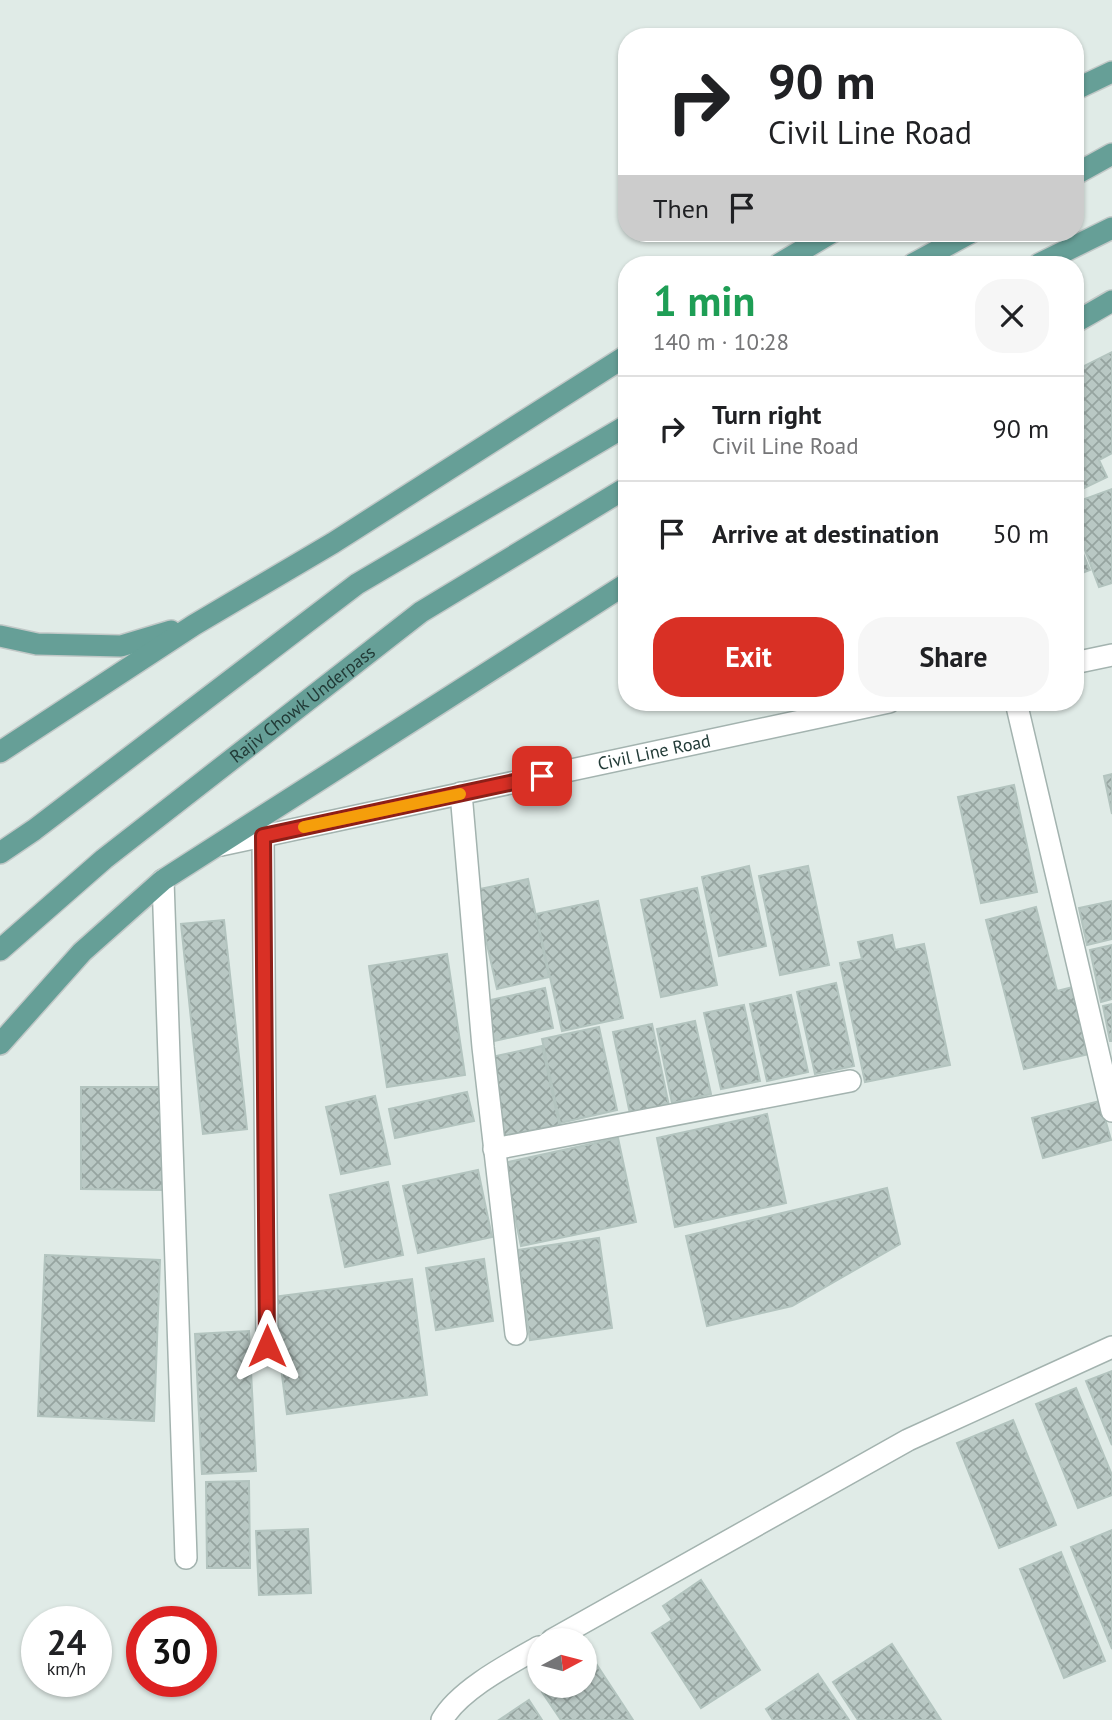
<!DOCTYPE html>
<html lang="en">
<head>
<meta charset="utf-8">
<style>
  :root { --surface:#fff; --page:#f6f6f6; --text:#202124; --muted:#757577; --line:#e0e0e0; --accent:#d93025 }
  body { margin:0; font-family:"PT Sans",sans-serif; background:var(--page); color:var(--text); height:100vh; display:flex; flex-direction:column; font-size:26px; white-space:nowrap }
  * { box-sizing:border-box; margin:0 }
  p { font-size:23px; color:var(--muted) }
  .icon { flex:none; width:38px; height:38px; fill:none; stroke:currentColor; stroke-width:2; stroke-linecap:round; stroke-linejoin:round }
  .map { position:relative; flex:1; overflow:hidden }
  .side { position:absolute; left:618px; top:256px; width:466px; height:455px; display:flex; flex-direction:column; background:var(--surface); border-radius:28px; box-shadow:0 2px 5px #0004 }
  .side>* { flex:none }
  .hud { position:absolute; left:618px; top:28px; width:466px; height:214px; border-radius:28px; box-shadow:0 2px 5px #0004; background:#fff; color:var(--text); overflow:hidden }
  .needle { width:46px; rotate:83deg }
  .controls { position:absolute; left:527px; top:1628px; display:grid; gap:14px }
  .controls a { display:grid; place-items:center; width:70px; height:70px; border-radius:50%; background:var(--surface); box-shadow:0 2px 5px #0004; font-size:35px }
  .speed { position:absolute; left:21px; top:1606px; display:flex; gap:14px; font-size:35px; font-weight:700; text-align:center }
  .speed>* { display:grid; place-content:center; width:91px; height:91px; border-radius:50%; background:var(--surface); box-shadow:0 2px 5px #0004; line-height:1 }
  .speed small { font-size:18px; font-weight:400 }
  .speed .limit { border:10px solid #d22; background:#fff; color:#111 }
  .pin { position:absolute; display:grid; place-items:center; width:60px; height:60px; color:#fff; margin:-30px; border-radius:14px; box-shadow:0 4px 10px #0006 }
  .me { position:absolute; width:77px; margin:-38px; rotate:0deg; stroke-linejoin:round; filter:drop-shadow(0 0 5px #0008) }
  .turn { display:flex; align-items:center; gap:24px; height:147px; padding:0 35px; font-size:32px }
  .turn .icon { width:91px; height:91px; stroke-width:2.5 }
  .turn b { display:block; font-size:49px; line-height:60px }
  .then { display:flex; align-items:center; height:66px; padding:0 35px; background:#0003; gap:14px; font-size:26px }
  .round { display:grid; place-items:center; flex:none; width:74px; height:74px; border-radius:28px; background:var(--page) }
  .overview { display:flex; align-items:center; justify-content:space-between; height:119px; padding:0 35px }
  h1 { font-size:42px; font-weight:800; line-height:52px; color:#1e9e55 }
  .primary-button { display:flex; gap:14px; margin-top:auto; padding:14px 35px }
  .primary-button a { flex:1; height:80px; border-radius:28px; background:var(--accent); color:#fff; font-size:28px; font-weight:800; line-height:80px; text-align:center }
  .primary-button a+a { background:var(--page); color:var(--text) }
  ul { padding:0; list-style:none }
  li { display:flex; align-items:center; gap:21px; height:105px; padding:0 35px; border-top:2px solid var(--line) }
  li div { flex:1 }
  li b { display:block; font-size:26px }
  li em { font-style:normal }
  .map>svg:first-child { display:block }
  .building { fill:url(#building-cross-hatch); stroke:#b3c4bf; stroke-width:2 }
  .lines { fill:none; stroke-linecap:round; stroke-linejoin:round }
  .minor-casing { stroke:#a3b3af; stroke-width:24 }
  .major-casing { stroke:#c1c8c7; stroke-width:24 }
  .minor { stroke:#fff; stroke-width:21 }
  .major { stroke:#669f97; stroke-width:21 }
  .route-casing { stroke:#8d1f18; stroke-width:18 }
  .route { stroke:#d93025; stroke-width:12 }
  .slow { stroke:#f59e0b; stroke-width:12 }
  .labels { text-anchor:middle; stroke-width:7; stroke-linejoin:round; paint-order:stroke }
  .street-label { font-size:18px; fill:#223b37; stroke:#f1f7f5 }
</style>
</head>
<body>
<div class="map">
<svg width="1112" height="1720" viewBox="0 0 1112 1720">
  <defs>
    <pattern id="building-cross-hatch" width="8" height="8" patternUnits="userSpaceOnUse" patternTransform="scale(1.75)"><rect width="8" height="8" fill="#b9c8c4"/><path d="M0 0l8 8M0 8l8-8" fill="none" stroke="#96a4a0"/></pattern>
  </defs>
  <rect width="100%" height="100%" fill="#e0ebe7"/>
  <path class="building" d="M 1112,352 L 1112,453 L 1099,460 L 1107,477 L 1074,493 L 1074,371 Z
    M 1112,489 L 1112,583 L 1099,587 L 1074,521 L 1074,503 Z
    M 1074,533 L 1090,570 L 1074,576 Z
    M 1112,774 L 1112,814 L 1104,776 Z
    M 1014,785 L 1037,892 L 981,903 L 958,797 Z
    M 749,866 L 766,946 L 719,956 L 702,877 Z
    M 808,866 L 829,965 L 780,975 L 759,876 Z
    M 528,879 L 549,977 L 497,989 L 475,890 Z
    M 697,888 L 717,985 L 661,997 L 641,900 Z
    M 598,901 L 623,1018 L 562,1031 L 536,914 Z
    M 1112,901 L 1112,939 L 1087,945 L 1079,908 Z
    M 1036,907 L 1057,991 L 1073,987 L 1089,1054 L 1024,1069 L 986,920 Z
    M 224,920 L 247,1129 L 203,1134 L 181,924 Z
    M 892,935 L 895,950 L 924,944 L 950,1065 L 865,1082 L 840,963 L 862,959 L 858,942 Z
    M 1112,945 L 1112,999 L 1101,1002 L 1090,950 Z
    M 447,954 L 465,1075 L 387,1087 L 369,966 Z
    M 836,983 L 854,1066 L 815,1074 L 797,992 Z
    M 545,988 L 553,1028 L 494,1041 L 486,1001 Z
    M 791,995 L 808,1072 L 767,1081 L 750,1004 Z
    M 1112,1004 L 1112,1041 L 1110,1041 L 1103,1006 Z
    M 744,1005 L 760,1081 L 721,1089 L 704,1013 Z
    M 695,1021 L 711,1094 L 672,1103 L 657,1029 Z
    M 652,1024 L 669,1106 L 630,1114 L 613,1032 Z
    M 599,1027 L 617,1110 L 560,1123 L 542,1039 Z
    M 542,1046 L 560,1128 L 504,1140 L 487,1058 Z
    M 81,1087 L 165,1087 L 164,1190 L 81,1189 Z
    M 467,1092 L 474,1121 L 395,1138 L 389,1109 Z
    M 375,1096 L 390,1164 L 341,1174 L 326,1107 Z
    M 1100,1101 L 1111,1140 L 1043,1158 L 1032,1118 Z
    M 767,1114 L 786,1203 L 675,1227 L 657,1138 Z
    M 618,1138 L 636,1222 L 521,1246 L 504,1163 Z
    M 478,1170 L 492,1237 L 418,1253 L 403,1186 Z
    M 388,1182 L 403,1255 L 345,1267 L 330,1195 Z
    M 887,1188 L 900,1244 L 792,1306 L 707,1326 L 686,1236 Z
    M 599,1238 L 612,1328 L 530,1340 L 517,1250 Z
    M 45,1255 L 160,1260 L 154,1421 L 38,1416 Z
    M 484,1259 L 493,1321 L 436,1330 L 426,1268 Z
    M 412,1279 L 427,1395 L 287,1414 L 272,1297 Z
    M 249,1331 L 256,1471 L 202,1474 L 195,1334 Z
    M 1112,1371 L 1112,1445 L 1086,1381 Z
    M 1076,1388 L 1112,1475 L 1112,1495 L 1078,1508 L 1036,1404 Z
    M 1013,1420 L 1056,1525 L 999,1548 L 957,1443 Z
    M 249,1481 L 250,1568 L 207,1568 L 206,1482 Z
    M 308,1529 L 311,1593 L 259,1595 L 256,1531 Z
    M 1112,1530 L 1112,1649 L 1071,1547 Z
    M 1061,1552 L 1105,1661 L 1064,1678 L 1020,1569 Z
    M 701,1580 L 760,1670 L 701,1708 L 652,1633 L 672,1620 L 663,1606 Z
    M 892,1644 L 941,1720 L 858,1720 L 833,1682 Z
    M 593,1659 L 633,1720 L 561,1720 L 542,1692 L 553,1685 L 584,1685 L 584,1665 Z
    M 818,1674 L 849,1720 L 773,1720 L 766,1709 Z
    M 529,1700 L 542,1720 L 499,1720 Z"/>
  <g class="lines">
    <defs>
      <g id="minor">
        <path d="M 1074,663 L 1112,655"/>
        <path d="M 1016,702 L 1112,1111"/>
        <path d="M 461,793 L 483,1047 L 516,1334"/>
        <path d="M 263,836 L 267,1346"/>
        <path id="s1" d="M 221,845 L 889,702"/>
        <path d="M 163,880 L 186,1558"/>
        <path d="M 494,1149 L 850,1081"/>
        <path d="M 552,1640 L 908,1440 L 1112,1347"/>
        <path d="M 442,1720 C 459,1690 509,1664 539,1647"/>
      </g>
      <g id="major">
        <path d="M 1074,90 L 1112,72"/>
        <path d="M 1074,175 L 1112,154"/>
        <path d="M 779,264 L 831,233"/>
        <path d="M 913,264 L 970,233"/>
        <path d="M 1039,264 L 1112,228"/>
        <path d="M 1074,323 L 1112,301"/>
        <path d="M 0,636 L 37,644 L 121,646 L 171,631"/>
        <path d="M 0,752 L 194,625 L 333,543 L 626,356"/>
        <path d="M 0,853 L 34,830 L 357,584 L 626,426"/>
        <path id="s2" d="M 0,950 L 104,859 L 421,612 L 626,488"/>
        <path d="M 0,1044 L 82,952 L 163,880 L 626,584"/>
      </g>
    </defs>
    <use href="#minor" class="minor-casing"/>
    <use href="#major" class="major-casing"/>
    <use href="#minor" class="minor"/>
    <use href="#major" class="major"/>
  </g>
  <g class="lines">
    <defs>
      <path id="route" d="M 267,1346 L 263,836 L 542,776"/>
    </defs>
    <use href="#route" class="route-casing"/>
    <use href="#route" class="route"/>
    <path class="slow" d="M 304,827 L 460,794"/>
  </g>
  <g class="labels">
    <g class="street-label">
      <text dy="6" stroke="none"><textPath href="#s2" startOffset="390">Rajiv Chowk Underpass</textPath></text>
      <text dy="6" stroke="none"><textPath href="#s1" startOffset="443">Civil Line Road</textPath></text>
    </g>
  </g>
</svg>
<div class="controls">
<a><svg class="needle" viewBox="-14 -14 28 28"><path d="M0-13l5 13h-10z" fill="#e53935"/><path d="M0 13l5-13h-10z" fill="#757577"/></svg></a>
</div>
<div class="speed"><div>24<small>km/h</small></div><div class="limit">30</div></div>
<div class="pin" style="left:542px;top:776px;background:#d93025"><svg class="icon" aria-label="arrive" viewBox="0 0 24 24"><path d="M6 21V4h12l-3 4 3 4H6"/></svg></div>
<svg class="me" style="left:267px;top:1346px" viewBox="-20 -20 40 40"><path d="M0-17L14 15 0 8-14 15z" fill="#d93025" stroke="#fff" stroke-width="4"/></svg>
<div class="hud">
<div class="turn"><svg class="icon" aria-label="right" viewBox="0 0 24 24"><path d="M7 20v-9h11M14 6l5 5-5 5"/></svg><div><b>90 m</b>Civil Line Road</div></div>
<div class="then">Then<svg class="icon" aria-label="arrive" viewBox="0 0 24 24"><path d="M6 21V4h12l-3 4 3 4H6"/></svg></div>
</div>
<section class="side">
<div class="overview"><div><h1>1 min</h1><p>140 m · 10:28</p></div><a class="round"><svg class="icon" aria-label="close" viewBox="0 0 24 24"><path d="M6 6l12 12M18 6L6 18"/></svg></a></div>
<ul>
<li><svg class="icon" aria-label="right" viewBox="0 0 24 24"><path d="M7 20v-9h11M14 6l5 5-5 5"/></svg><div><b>Turn right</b><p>Civil Line Road</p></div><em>90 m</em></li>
<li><svg class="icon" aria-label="arrive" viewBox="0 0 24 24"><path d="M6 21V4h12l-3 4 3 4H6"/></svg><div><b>Arrive at destination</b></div><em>50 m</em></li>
</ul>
<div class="primary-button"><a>Exit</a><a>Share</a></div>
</section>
</div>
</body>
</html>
